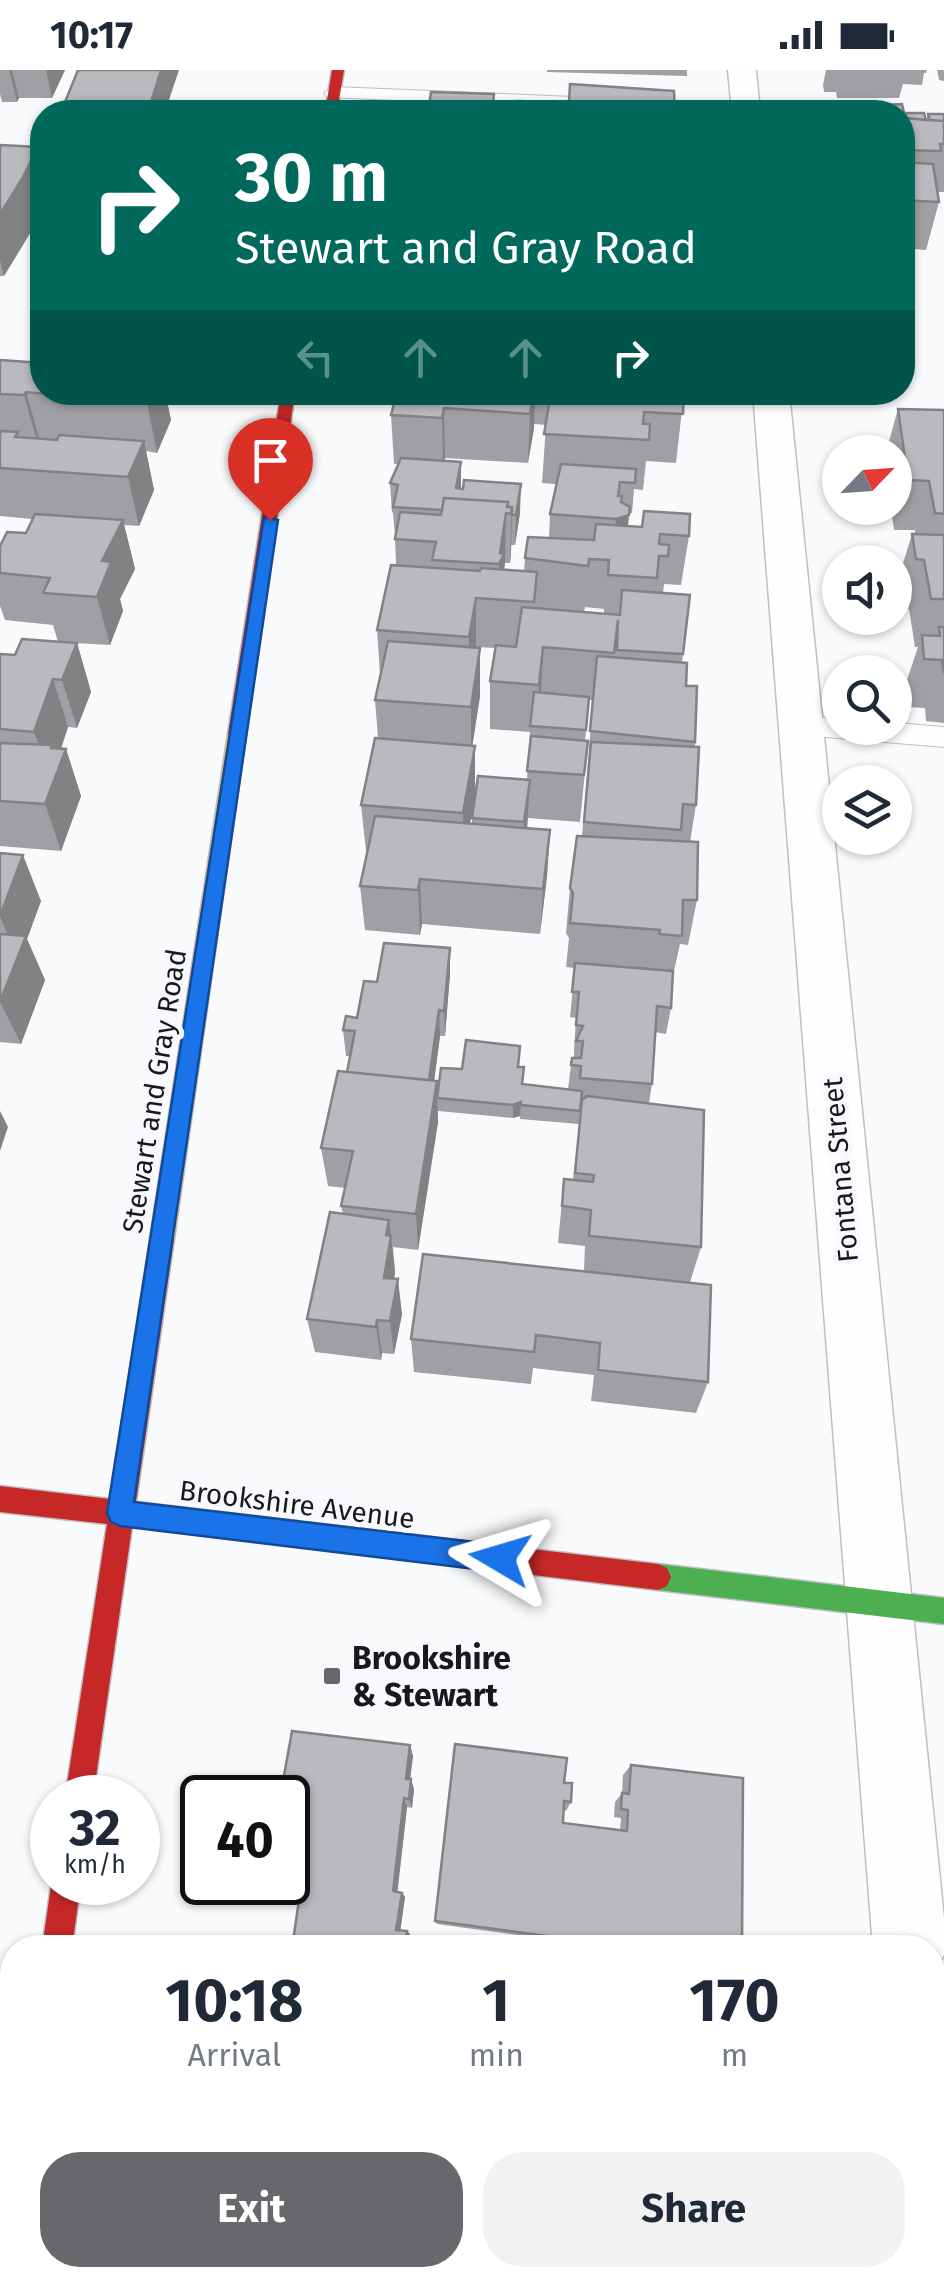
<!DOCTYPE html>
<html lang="en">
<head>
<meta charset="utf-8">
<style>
  :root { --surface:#fff; --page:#f2f2f3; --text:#1f2937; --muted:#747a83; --accent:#66686c }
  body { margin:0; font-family:"Fira Sans",sans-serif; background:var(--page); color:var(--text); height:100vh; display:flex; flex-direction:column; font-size:38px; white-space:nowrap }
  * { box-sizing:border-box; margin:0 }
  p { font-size:32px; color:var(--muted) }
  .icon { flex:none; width:55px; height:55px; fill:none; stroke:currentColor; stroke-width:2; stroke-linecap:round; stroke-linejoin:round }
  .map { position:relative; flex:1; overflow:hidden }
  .details { position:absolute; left:0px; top:1865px; width:945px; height:352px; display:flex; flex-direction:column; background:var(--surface); border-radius:40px 40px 0 0; box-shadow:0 2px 8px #0004 }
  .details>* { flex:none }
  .banner { position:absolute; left:30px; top:30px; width:885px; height:305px; border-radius:40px; box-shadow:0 2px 8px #0004; background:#00695c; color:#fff; overflow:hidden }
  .needle { width:65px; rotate:65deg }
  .buttons { position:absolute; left:822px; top:365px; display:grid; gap:20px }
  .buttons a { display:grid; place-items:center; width:90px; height:90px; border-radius:50%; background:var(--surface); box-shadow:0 2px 8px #0004; font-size:50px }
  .speed { position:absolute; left:30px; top:1705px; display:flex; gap:20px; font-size:50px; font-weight:700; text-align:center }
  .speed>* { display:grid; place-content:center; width:130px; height:130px; border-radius:50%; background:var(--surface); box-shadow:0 2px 8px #0004; line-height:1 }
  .speed small { font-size:25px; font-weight:400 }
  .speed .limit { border:5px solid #111; border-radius:15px; background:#fff; color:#111 }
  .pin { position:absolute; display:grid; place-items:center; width:85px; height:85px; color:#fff; margin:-102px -42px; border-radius:50% 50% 50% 0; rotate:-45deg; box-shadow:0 0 10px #0007 }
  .pin .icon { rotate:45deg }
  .me { position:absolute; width:110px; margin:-55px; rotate:277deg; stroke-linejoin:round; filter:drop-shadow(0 0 8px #0008) }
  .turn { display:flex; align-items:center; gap:35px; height:210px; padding:0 40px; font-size:45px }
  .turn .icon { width:130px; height:130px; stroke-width:2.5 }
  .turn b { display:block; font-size:70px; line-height:85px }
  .lanes { display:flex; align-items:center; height:95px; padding:0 40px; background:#0003; justify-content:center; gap:50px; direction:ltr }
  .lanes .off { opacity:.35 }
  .eta { display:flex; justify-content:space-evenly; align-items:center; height:170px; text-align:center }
  .eta b { font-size:60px; font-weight:700; line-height:70px }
  .cta { display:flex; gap:20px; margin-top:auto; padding:20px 40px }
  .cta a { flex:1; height:115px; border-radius:40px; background:var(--accent); color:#fff; font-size:40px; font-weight:700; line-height:115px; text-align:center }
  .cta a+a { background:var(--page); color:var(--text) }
  .status { display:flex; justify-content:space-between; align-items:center; height:70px; padding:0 50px; background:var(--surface); direction:ltr }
  .status svg { height:28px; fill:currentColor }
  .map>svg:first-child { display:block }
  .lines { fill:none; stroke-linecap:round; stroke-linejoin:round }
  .lane-casing { stroke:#bebfc3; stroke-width:2 }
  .street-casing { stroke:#bebfc3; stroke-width:3 }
  .fast-casing { stroke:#bebfc3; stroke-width:3 }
  .slow-casing { stroke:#bebfc3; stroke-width:3 }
  .jam-casing { stroke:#bebfc3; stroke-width:3 }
  .lane { fill:#fefeff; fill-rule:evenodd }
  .street { fill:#fefeff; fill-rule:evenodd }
  .fast { fill:#4caf50; fill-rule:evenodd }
  .slow { fill:#ffc107; fill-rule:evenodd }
  .jam { fill:#c62828; fill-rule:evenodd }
  .wall { fill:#9fa0a3; fill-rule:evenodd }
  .shaded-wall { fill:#828285 }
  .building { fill:#b9babe; stroke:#828285; stroke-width:2.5 }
  .route { fill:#1a73e8; stroke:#114b97; stroke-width:2.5 }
  .poi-dot { fill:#66686c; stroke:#f8f9fd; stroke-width:4 }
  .labels { text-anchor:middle; stroke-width:10; stroke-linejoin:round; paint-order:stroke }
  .street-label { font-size:28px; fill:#17191e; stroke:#f8f9fd }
  .near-poi-label { font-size:32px; font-weight:bold; fill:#17191e; stroke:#f8f9fd; text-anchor:start }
</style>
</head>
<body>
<div class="status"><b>10:17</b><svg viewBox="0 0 49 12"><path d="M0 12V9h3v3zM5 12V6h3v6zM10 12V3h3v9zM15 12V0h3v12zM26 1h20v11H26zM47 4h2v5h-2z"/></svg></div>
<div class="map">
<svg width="944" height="2217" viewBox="0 0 944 2217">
  <rect width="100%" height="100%" fill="#f9fafc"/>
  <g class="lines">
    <defs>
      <path id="lane" d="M 334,17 L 790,36 L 800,42 L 661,42 L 327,27 L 324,23 Z
        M 801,647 L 840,649 L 840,658 L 895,658 L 895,653 L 944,657 L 944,677 L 790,664 L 786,657 L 790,650 Z"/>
      <path id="street" d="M 728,0 L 756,0 L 760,42 L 732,42 Z
        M 753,322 L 789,322 L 944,1849 L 944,1885 L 932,1906 L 932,1878 L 873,1878 Z
        M 932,2090 L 944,2095 L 944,2217 L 899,2217 L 898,2205 L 932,2205 Z"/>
      <path id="fast" d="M 658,1494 L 944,1528 L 944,1554 L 658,1520 L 649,1516 L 645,1507 L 649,1498 Z"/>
      <path id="slow" d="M 237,658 L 246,664 L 174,1169 L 170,1176 L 162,1179 L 154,1176 L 150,1169 L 228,664 Z
        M 12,2167 L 12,2205 L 26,2205 L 25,2217 L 0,2217 L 0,2173 Z"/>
      <path id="jam" d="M 332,0 L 344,0 L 337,42 L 325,42 Z
        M 281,322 L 295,322 L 246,664 L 237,670 L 228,664 Z
        M 162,1159 L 170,1162 L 174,1169 L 136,1432 L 658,1494 L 667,1498 L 671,1507 L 667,1516 L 658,1520 L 132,1457 L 93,1728 L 65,1728 L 107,1454 L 0,1442 L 0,1416 L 110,1429 L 150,1169 L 154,1162 Z
        M 52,1809 L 52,1812 L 81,1812 L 72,1878 L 42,1878 Z"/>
    </defs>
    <use href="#lane" class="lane-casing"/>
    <use href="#street" class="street-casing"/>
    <use href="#fast" class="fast-casing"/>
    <use href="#slow" class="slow-casing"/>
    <use href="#jam" class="jam-casing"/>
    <use href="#lane" class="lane"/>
    <use href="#street" class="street"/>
    <use href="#fast" class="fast"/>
    <use href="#slow" class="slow"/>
    <use href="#jam" class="jam"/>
  </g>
  <path class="wall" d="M 0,0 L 65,0 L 52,28 L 19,28 L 17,32 L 2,32 L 0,24 Z
    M 547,0 L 687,0 L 687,6 L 547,2 Z
    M 826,0 L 927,0 L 926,3 L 924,3 L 922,15 L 903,14 L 899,28 L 837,28 L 836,22 L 824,22 L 823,15 Z
    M 937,0 L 944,0 L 944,11 L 939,10 Z
    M 570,14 L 675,42 L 568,42 Z
    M 902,34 L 905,47 L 905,43 L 924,43 L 926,50 L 928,44 L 944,44 L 944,122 L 937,122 L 939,132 L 926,180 L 902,178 L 902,42 L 839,42 L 841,35 L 883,35 Z
    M 0,75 L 42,97 L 42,138 L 35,155 L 4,206 L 0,206 Z
    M 0,290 L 42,322 L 165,322 L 171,350 L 157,383 L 146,381 L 154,420 L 139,456 L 124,455 L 135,499 L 120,529 L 123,541 L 110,575 L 58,572 L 53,555 L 5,550 L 0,536 L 0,476 L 26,463 L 32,449 L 0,446 Z
    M 397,322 L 684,322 L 676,393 L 646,391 L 643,420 L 634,419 L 632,443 L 629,443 L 628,456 L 689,466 L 681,515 L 664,514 L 663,523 L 690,525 L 682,593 L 695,672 L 696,735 L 690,772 L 697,830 L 688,875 L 680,874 L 672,910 L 671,938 L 666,964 L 655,962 L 652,1014 L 649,1033 L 701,1177 L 690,1212 L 708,1312 L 696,1343 L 591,1331 L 594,1305 L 533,1298 L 531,1314 L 414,1302 L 411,1269 L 584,1201 L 585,1176 L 558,1173 L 564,1109 L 573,1110 L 582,1033 L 579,1054 L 520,1049 L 520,1046 L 513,1048 L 438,1041 L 438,1052 L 418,1180 L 393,1177 L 395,1202 L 394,1209 L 402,1244 L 394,1284 L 382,1283 L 381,1290 L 315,1282 L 307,1249 L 343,1144 L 341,1136 L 345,1118 L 328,1116 L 321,1078 L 347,1002 L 350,986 L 346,986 L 343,960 L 357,948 L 377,912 L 450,904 L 445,966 L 440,966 L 434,1011 L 437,1024 L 462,999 L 519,997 L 523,1014 L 568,1019 L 572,988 L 574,988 L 574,981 L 576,948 L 570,947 L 575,898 L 566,897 L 569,868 L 566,863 L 570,818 L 582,766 L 593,630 L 589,630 L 585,671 L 588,671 L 580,752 L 528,748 L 527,759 L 550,760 L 547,806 L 540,864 L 422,854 L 420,865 L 365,860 L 360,816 L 368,781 L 366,781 L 361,735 L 378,668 L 375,630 L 380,604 L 377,560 L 396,495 L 395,466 L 393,443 L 392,442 L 390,413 L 398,394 L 394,394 L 391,345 ZM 534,354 L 546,355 L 542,413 L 556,414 L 550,444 L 549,468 L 525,488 L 524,501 L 504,499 L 505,493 L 510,493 L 511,475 L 515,475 L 520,443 L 461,419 L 444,391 L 445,388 L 528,393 ZM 585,537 L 604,539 L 604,544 L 584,542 ZM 476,577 L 496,578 L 490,611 L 490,659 L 530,662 L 527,710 L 472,748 L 472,754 L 470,754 L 475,723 L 475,676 L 472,676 L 480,626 Z
    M 898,339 L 944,340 L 944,653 L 926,651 L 925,638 L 908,637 L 906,613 L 918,577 L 915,577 L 909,539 L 901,538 L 897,513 L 912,464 L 915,464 L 915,460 L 894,460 L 891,438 L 895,438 L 895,382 L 886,382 Z
    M 77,573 L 91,622 L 77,658 L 68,657 L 61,678 L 66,679 L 81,726 L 61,781 L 0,776 L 0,584 L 15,585 Z
    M 0,783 L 41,831 L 27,869 L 45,910 L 21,974 L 0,972 Z
    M 410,1675 L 413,1686 L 410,1709 L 414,1719 L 412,1738 L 407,1737 L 397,1822 L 402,1823 L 405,1827 L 400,1861 L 407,1861 L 410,1864 L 299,1833 L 274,1829 L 264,1825 Z
    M 631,1695 L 742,1878 L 613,1878 L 437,1854 L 435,1851 L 564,1713 L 571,1732 L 566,1741 L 563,1740 L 563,1753 L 620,1760 L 621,1748 L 614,1747 L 615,1732 L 622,1723 L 623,1705 Z"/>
  <path class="shaded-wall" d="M 9,0 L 12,0 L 19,28 L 17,32 Z
    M 46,0 L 65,0 L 52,28 Z
    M 161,0 L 179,0 L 165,42 L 148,42 Z
    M 38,77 L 42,97 L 42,138 L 35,155 L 4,206 L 0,190 L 0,144 Z
    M 26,322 L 40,371 L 38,375 L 24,325 Z
    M 152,322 L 165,322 L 171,350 L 157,383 L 147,333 Z
    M 533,322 L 535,322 L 534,359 L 528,393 L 530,344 Z
    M 444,338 L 445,388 L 443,397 L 442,348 Z
    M 144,371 L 154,420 L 139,456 L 128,407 Z
    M 461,392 L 461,421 L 456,418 Z
    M 521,414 L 520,443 L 515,475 L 516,445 Z
    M 512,437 L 511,486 L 510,493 L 511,444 Z
    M 506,443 L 505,493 L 499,532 L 499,494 Z
    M 629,445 L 626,474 L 613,478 L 616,449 Z
    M 123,450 L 135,499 L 120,529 L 123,541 L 110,575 L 97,527 L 102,491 Z
    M 476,528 L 476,577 L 469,615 L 469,567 Z
    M 77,573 L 91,622 L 77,658 L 62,610 Z
    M 543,577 L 541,626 L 536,662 L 539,615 Z
    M 480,578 L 480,626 L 471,685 L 471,637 Z
    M 53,609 L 68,657 L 57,691 L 66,679 L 81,726 L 61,781 L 45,734 L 51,709 L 34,662 Z
    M 475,676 L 475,723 L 464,790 L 463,743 Z
    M 530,710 L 527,757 L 522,798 L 524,752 Z
    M 550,760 L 547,806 L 540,864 L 543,819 Z
    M 23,785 L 41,831 L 27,869 L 45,910 L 21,974 L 0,932 L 17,888 L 0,846 Z
    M 420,809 L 422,854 L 420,865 L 418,820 Z
    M 450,878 L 450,904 L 445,966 L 444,941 Z
    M 439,940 L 440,966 L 431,1035 L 429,1011 Z
    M 437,1011 L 438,1052 L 418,1180 L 416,1144 Z
    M 521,1032 L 520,1046 L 513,1048 L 513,1035 Z
    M 0,1041 L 8,1057 L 0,1081 Z
    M 389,1150 L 395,1202 L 389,1243 L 384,1208 L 386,1165 Z
    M 398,1209 L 402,1244 L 394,1284 L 390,1251 Z
    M 377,1250 L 382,1283 L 381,1290 L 376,1257 Z
    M 410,1675 L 413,1686 L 409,1718 L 406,1709 Z
    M 411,1709 L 414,1719 L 412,1738 L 409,1729 Z
    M 404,1728 L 407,1737 L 397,1826 L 393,1821 Z
    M 402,1823 L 405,1827 L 400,1863 L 396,1860 Z
    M 407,1861 L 410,1864 L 408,1878 L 404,1878 Z
    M 348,2205 L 351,2205 L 350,2217 L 346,2217 Z"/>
  <path class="building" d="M 78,0 L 161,0 L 148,42 L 61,42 Z
    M 570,14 L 674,21 L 675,42 L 611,42 L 611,37 L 605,36 L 605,32 L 569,31 Z
    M 431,22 L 494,24 L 492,42 L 428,42 Z
    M 517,31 L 556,32 L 555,42 L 516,42 Z
    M 902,34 L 905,48 L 902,48 L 902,42 L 842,42 L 841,35 L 883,35 Z
    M 905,43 L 924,43 L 926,50 L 907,48 Z
    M 928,44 L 944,44 L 944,51 L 930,50 Z
    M 902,48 L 944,51 L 944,74 L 940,74 L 941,81 L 902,80 Z
    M 0,75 L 38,77 L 23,107 L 0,144 Z
    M 902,92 L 933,94 L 939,132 L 902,130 Z
    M 0,290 L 42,293 L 42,322 L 152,322 L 147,333 L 26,322 L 24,325 L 0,324 Z
    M 397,322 L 533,322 L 530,344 L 444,338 L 442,348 L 391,345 Z
    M 551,322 L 608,322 L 607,330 L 625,331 L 626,322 L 684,322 L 683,344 L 644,342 L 643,354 L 650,354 L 649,370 L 544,364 Z
    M 898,339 L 944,340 L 944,444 L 935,443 L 929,411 L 908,410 Z
    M 0,361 L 18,362 L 15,367 L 57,370 L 59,365 L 144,371 L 128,407 L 0,398 Z
    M 401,388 L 461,392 L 456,418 L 463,419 L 464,410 L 521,414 L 516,445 L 512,445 L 512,437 L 508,437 L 508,432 L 444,428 L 442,440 L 393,437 L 398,415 L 390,413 Z
    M 561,394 L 636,399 L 635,413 L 620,412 L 618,426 L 622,426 L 621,432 L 630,437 L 629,445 L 616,449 L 550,444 Z
    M 444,428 L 508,432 L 507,437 L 512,437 L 511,444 L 506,443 L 500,483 L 504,484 L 499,494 L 432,490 L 436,472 L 395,469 L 400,442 L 441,445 Z
    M 644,441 L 690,444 L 689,466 L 660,464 L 659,474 L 669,475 L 668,486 L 659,486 L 657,508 L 608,505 L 609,490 L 589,489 L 588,496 L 525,488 L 528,467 L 594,470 L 596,454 L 642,457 Z
    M 35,444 L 123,450 L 102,491 L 111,492 L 97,527 L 43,523 L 50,508 L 0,503 L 0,476 L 7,462 L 26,463 Z
    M 912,464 L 944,465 L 944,529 L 931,529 L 924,490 L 916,489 Z
    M 391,495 L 480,501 L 481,498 L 537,502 L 534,532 L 476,528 L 469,567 L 377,560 Z
    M 622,520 L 690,525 L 683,584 L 617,580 L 618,550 L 614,583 L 543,577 L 539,615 L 490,611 L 496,575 L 516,577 L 522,537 L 620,545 Z
    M 939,557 L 944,557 L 944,603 L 942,590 L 924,589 L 922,565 L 940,566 Z
    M 22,569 L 77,573 L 62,610 L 53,609 L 34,662 L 0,659 L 0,584 L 15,585 Z
    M 388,571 L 480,578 L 471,637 L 375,630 Z
    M 597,586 L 687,593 L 686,616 L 697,616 L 695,672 L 590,661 Z
    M 534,622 L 589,627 L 586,660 L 530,656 Z
    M 531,666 L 588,671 L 584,705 L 527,701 Z
    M 375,668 L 475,676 L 463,743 L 361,735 Z
    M 591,672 L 699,677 L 696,735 L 683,734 L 681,760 L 584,752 Z
    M 0,673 L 52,675 L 51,678 L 66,679 L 45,734 L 0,731 Z
    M 478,706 L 530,710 L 524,752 L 472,748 Z
    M 375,746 L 550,760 L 543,819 L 420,809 L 418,820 L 360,816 Z
    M 577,766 L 698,772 L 697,830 L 683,830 L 682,866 L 659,864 L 660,860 L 570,853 L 573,823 L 570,818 Z
    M 0,783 L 23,785 L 0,846 Z
    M 0,864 L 26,866 L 0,932 Z
    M 384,873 L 450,878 L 444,941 L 439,940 L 429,1010 L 347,1002 L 355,961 L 343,960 L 346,946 L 357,948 L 364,911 L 377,912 Z
    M 575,893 L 673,901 L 671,938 L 657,936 L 652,1014 L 580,1008 L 581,996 L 571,995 L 572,988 L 581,988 L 583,971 L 576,971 L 583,956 L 576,955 L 579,922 L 572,922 Z
    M 466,970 L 520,976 L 518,997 L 524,997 L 522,1014 L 582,1021 L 580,1041 L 521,1035 L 521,1032 L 513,1035 L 437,1028 L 441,998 L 462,999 Z
    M 338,1001 L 437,1011 L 416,1144 L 341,1136 L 353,1081 L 321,1078 Z
    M 587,1026 L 704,1040 L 701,1177 L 589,1166 L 591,1140 L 562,1136 L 564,1109 L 593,1112 L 594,1105 L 575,1103 L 582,1030 Z
    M 330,1142 L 389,1150 L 386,1165 L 391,1166 L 384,1208 L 398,1209 L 390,1251 L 377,1250 L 376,1257 L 307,1249 Z
    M 423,1184 L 711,1215 L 708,1312 L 598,1300 L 600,1273 L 536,1265 L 534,1282 L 411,1269 Z
    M 292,1661 L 410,1675 L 406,1709 L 411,1709 L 409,1729 L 404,1728 L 393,1821 L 402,1823 L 396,1860 L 407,1861 L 404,1878 L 292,1878 L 299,1830 L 264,1825 L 266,1812 L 288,1812 L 288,1728 L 280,1728 Z
    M 455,1674 L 567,1688 L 564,1713 L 572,1713 L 571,1732 L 564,1731 L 563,1753 L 627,1761 L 628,1740 L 621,1739 L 622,1723 L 629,1724 L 631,1695 L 743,1708 L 742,1878 L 637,1878 L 435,1851 Z
    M 214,2205 L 348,2205 L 346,2217 L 212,2217 Z
    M 393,2205 L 506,2205 L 505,2217 L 392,2217 Z"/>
  <path class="route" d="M 264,447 L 278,450 L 134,1432 L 500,1475 L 509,1479 L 513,1488 L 509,1498 L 500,1502 L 120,1456 L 111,1452 L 107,1443 Z"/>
  <rect class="poi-dot" x="322" y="1596" width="20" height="20" rx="5"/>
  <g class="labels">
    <g class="street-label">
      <text transform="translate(154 1021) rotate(-81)" y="10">Stewart and Gray Road</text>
      <text transform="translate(840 1100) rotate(-95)" y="10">Fontana Street</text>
      <text transform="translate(297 1434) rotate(7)" y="10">Brookshire Avenue</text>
    </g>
    <g class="near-poi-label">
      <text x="352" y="1599">Brookshire<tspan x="352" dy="37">&amp; Stewart</tspan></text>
    </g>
  </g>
</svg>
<div class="buttons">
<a><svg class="needle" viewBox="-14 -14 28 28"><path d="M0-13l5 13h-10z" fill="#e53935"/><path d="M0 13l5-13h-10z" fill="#747a83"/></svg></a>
<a><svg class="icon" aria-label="sound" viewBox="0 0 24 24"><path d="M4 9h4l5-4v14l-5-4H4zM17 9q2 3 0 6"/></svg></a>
<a><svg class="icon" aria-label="search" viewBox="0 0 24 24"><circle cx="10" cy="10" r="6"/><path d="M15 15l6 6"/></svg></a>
<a><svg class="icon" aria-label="layers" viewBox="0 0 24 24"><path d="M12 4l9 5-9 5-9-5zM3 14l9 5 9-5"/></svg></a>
</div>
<div class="speed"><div>32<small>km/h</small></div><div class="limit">40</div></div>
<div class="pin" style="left:270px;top:450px;background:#d93025"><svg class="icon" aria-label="arrive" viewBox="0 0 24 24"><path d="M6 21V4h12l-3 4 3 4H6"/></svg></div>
<svg class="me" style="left:500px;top:1488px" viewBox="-20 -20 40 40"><path d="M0-17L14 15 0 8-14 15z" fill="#1a73e8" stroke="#fff" stroke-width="4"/></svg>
<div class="banner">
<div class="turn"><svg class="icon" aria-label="right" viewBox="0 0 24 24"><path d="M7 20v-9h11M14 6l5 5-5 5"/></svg><div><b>30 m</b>Stewart and Gray Road</div></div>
<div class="lanes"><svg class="icon off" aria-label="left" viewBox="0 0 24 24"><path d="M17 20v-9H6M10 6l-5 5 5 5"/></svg><svg class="icon off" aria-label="ahead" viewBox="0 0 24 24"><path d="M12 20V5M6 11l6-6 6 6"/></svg><svg class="icon off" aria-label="ahead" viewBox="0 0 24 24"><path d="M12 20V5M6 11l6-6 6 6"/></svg><svg class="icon" aria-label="right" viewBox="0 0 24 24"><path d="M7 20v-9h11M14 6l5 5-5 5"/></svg></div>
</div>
<section class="details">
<div class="eta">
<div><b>10:18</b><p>Arrival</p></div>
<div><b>1</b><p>min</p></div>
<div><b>170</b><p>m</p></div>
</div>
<div class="cta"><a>Exit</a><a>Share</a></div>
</section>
</div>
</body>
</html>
